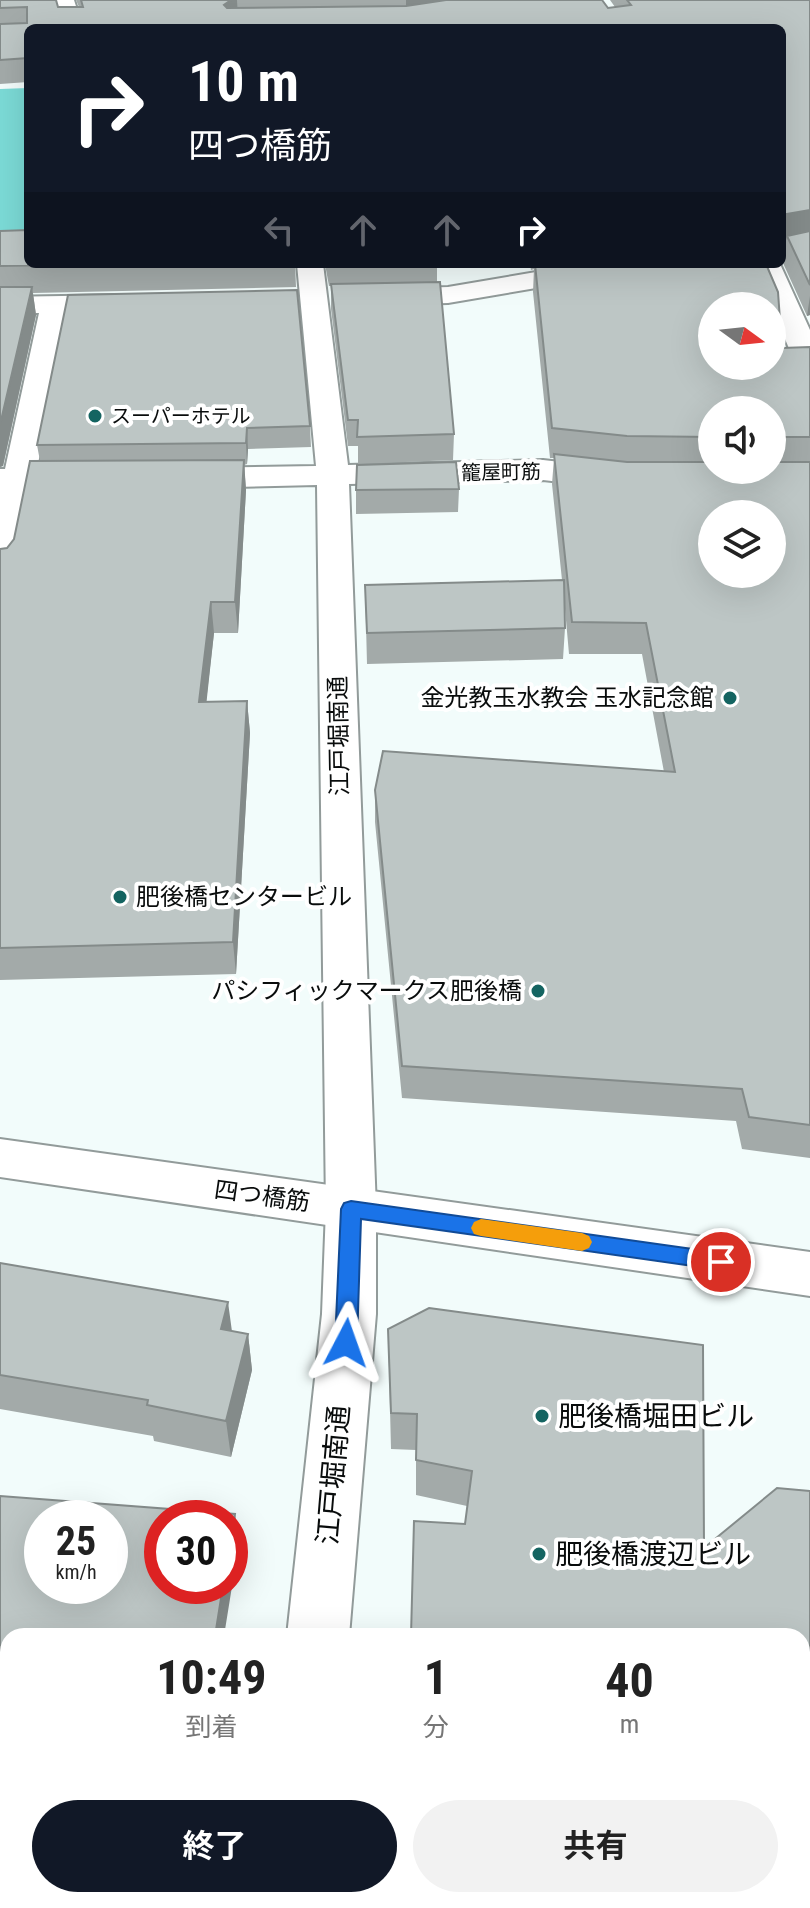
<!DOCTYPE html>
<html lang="ja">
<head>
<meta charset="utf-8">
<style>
  :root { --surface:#fff; --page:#f2f2f2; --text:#222; --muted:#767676; --accent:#111827 }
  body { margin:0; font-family:"Roboto Condensed","Noto Sans JP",sans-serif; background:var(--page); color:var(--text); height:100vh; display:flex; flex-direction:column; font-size:30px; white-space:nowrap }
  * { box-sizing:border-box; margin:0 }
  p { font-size:26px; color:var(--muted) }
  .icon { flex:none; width:44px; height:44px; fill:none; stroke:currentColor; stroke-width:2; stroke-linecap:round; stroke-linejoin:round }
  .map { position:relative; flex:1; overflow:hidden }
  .details { position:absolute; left:0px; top:1628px; width:810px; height:280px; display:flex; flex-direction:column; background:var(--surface); border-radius:24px 24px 0 0; box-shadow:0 8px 32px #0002 }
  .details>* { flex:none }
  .guide { position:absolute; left:24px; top:24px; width:762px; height:244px; border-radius:12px; box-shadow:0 8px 32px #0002; background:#111827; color:#fff; overflow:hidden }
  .needle { width:52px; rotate:105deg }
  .fabs { position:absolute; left:698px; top:292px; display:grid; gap:16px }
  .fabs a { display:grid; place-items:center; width:88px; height:88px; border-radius:50%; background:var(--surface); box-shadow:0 8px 32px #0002; font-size:40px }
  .speed { position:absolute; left:24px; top:1500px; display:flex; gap:16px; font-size:40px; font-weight:700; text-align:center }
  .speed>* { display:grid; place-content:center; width:104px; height:104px; border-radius:50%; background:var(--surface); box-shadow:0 8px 32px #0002; line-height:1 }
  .speed small { font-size:20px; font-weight:400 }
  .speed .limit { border:12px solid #d22; background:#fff; color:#111 }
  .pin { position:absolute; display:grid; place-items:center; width:68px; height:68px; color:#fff; margin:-34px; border:4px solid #fff; border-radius:50%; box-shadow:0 2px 8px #0007 }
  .me { position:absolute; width:88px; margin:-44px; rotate:4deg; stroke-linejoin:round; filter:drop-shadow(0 0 6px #0008) }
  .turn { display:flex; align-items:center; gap:28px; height:168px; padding:0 32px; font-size:36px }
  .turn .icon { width:104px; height:104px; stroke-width:2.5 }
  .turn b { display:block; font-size:56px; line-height:68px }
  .lanes { display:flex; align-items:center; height:76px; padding:0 32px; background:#0003; justify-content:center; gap:40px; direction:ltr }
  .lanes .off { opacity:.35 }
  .eta { display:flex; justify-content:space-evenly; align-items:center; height:136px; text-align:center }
  .eta b { font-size:48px; font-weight:700; line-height:56px }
  .button { display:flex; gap:16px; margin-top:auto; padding:16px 32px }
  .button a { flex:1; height:92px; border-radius:48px; background:var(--accent); color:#fff; font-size:32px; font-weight:700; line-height:92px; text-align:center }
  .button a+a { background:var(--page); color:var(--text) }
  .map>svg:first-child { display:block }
  .green { fill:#7bdad6 }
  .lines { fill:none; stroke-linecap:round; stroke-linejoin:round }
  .minor-casing { stroke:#929b9a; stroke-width:4 }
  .major-casing { stroke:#929b9a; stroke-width:4 }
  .minor { fill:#fff; fill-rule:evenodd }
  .major { fill:#fff; fill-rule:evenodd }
  .wall { fill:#a3aaa9; fill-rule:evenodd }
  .shaded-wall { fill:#848b8a }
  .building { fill:#bdc6c5; stroke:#848b8a; stroke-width:2; fill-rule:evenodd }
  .route { fill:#1a73e8; stroke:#114b97; stroke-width:2 }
  .slow { fill:#f59e0b }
  .poi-dot { fill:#146461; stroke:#fff; stroke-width:3 }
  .labels { text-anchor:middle; stroke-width:8; stroke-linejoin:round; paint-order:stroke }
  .far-poi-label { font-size:20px; fill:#090c0c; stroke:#fff; text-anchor:start }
  .far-street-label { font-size:20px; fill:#090c0c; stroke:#fff }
  .poi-label { font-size:24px; fill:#090c0c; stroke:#fff; text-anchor:end }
  .street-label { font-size:24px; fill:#090c0c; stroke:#fff }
  .near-poi-label { font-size:28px; fill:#090c0c; stroke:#fff; text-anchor:start }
  .near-street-label { font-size:28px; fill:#090c0c; stroke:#fff }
</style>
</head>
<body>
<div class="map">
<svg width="810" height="1908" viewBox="0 0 810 1908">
  <rect width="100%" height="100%" fill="#f2fcfb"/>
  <path class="green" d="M 28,88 L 28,236 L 0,238 L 0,89 Z"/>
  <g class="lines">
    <defs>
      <path id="minor" d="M 54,0 L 74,0 L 83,28 L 63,28 Z
        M 297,264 L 323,264 L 348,465 L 543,460 L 613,468 L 624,471 L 629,478 L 624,485 L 613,488 L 543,480 L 349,484 L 376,1209 L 376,1314 L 349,1636 L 287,1636 L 322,1314 L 326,1209 L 317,485 L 186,488 L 175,485 L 170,478 L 175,471 L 186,468 L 316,466 Z
        M 583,264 L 681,264 L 677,270 L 668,272 L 589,279 L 448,303 L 381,305 L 371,303 L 367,297 L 371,291 L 381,289 L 448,287 Z
        M 754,264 L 780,264 L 810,330 L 810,372 L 800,369 L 795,363 Z
        M 124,295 L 134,297 L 138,303 L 134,309 L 67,312 L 37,469 L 97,471 L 102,478 L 97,485 L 33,488 L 17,569 L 12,576 L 0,579 L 0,469 L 5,469 L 39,313 L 0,313 L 0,297 Z
        M 260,1900 L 328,1900 L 328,1908 L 260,1908 Z"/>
      <path id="major" d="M 0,1139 L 810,1252 L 810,1296 L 0,1177 Z"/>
    </defs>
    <use href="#minor" class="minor-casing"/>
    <use href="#major" class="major-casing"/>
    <use href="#minor" class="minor"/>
    <use href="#major" class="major"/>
  </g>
  <path class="wall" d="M 0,0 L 58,7 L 79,7 L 76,0 L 602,0 L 608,8 L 615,7 L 610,0 L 810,0 L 810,315 L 807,316 L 783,263 L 786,240 L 783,241 L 782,244 L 782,28 L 28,28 L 28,82 L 0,84 Z
    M 0,231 L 28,264 L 295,264 L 296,287 L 33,293 L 36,315 L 3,466 L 0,467 Z
    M 325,264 L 437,264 L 437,282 L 454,434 L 453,460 L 358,464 L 358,446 L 348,446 L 331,309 L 331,286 L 329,286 Z
    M 530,264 L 766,264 L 782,348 L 810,347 L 810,1158 L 742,1149 L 736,1121 L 402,1098 L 375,822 L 375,790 L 664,772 L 642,654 L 569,654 L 565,609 L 565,628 L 563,659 L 367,664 L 365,585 L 562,580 L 552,484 L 554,458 L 550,458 L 533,292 L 534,269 L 531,270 ZM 712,410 L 772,410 L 772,470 L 712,470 Z
    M 68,295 L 310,426 L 311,447 L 248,449 L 247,464 L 244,465 L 246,490 L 238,633 L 214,633 L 206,702 L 247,701 L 250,733 L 236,974 L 0,980 L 0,549 L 7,548 L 14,539 L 40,461 L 37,445 Z
    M 459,489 L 458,512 L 356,514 L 356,490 Z
    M 0,1263 L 232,1331 L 248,1334 L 252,1370 L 231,1457 L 154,1441 L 153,1436 L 0,1409 Z
    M 388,1329 L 704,1548 L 810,1491 L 810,1892 L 802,1891 L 802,1636 L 465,1524 L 467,1506 L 416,1495 L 416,1450 L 391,1449 Z
    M 0,1496 L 239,1543 L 8,1900 L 245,1900 L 244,1908 L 0,1908 Z"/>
  <path class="shaded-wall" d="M 231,0 L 237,0 L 238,19 L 224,5 Z
    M 406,0 L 493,0 L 406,11 Z
    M 810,210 L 810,233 L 787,236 L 786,240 L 783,241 L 786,214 Z
    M 32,287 L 36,315 L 3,466 L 0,467 L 0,425 Z
    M 810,296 L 810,315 L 807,316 Z
    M 247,428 L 248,449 L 247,464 L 246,443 Z
    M 244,460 L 246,490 L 238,633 L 235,602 Z
    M 211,602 L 214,633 L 203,734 L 199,702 Z
    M 247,701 L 250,733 L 236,974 L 233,942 Z
    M 228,1302 L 233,1339 L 221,1329 Z
    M 248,1334 L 252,1370 L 231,1457 L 226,1421 Z
    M 235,1514 L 239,1543 L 224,1636 L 215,1636 L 223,1586 L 230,1586 L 230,1546 Z
    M 57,1900 L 59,1900 L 63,1908 L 55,1908 Z
    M 238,1900 L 245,1900 L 244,1908 L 234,1908 Z"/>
  <path class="building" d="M 0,0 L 56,0 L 58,7 L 83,7 L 81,0 L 231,0 L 224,5 L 227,8 L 406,6 L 446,0 L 602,0 L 608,8 L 631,5 L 627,0 L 810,0 L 810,210 L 786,214 L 784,234 L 782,234 L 782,28 L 28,28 L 28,58 L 0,60 L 0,24 L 27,23 L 27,7 L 0,8 Z
    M 28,230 L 28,264 L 108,264 L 0,266 L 0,231 Z
    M 810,231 L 810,285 L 787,236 Z
    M 535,264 L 766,264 L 778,292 L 782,348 L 810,347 L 810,437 L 772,437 L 772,410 L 712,410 L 712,437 L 627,436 L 552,428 ZM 712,306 L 772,306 L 772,366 L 712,366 Z
    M 440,282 L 454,434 L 357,437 L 358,420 L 348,420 L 331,284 Z
    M 0,287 L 32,287 L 0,425 Z
    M 297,290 L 310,426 L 247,428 L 246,443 L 37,445 L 68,295 Z
    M 554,454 L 627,462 L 712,462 L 712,470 L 772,470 L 772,462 L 810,462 L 810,1125 L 749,1117 L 742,1089 L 402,1066 L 375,790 L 383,751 L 675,772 L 646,623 L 572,622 ZM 712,514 L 772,514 L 772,574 L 712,574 Z
    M 244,460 L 235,602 L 211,602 L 199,702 L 247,701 L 233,942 L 0,948 L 0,549 L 7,548 L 14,539 L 30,461 Z
    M 456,462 L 459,489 L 356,490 L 357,465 Z
    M 564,580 L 565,628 L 367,633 L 365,585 Z
    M 0,1263 L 228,1302 L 221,1329 L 248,1334 L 226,1421 L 147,1405 L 148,1400 L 0,1375 Z
    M 429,1308 L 703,1345 L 704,1548 L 777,1488 L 810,1491 L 810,1862 L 802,1861 L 802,1636 L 411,1636 L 414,1521 L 465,1524 L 472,1471 L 416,1460 L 417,1414 L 391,1413 L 388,1329 Z
    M 0,1496 L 235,1514 L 230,1546 L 230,1518 L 162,1518 L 162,1586 L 223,1586 L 215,1636 L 8,1636 L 8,1900 L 57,1900 L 55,1908 L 23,1908 L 0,1906 ZM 42,1518 L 110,1518 L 110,1586 L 42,1586 Z
    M 104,1900 L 238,1900 L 237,1906 L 234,1908 L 158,1908 L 159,1904 Z
    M 482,1900 L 705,1900 L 705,1908 L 481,1908 Z"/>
  <path class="route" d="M 351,1201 L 721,1253 L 728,1255 L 731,1262 L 728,1268 L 721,1270 L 361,1219 L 357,1343 L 354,1350 L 346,1352 L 338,1350 L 335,1343 L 341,1209 L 344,1203 Z"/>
  <path class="slow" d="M 481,1219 L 582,1233 L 589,1236 L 592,1242 L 589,1248 L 582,1251 L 481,1236 L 474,1234 L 471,1228 L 474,1222 Z"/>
  <g class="poi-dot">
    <circle cx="95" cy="416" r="8"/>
    <circle cx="730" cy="698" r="8"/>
    <circle cx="120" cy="897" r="8"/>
    <circle cx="538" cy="991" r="8"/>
    <circle cx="542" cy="1416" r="8"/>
    <circle cx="539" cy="1554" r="8"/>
  </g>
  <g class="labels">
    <g class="far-poi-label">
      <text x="111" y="423">スーパーホテル</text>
    </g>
    <g class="far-street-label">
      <text transform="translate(501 472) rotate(-1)" y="7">籠屋町筋</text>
    </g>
    <g class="poi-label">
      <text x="714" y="706">金光教玉水教会 玉水記念館</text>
      <text x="136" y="905" text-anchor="start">肥後橋センタービル</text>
      <text x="522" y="999">パシフィックマークス肥後橋</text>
    </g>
    <g class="street-label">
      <text transform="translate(339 736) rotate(-91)" y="8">江戸堀南通</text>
      <text transform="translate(262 1196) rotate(8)" y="8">四つ橋筋</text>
    </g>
    <g class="near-poi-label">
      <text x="558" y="1426">肥後橋堀田ビル</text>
      <text x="555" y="1564">肥後橋渡辺ビル</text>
    </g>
    <g class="near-street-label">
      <text transform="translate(333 1475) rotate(-85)" y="10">江戸堀南通</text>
    </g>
  </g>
</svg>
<div class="fabs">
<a><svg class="needle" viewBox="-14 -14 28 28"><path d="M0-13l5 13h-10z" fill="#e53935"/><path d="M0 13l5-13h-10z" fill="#767676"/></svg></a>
<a><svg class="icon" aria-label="sound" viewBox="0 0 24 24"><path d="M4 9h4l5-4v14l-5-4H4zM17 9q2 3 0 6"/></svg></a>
<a><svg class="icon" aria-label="layers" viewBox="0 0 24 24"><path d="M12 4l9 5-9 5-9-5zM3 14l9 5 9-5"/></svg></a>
</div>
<div class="speed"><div>25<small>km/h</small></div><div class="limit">30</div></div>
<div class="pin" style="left:721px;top:1262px;background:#d93025"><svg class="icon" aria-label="arrive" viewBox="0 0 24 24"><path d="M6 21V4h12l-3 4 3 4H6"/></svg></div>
<svg class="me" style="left:346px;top:1343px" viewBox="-20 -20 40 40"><path d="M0-17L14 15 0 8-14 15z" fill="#1a73e8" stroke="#fff" stroke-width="4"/></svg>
<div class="guide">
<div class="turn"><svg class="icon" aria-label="right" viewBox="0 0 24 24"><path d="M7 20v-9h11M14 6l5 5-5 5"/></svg><div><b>10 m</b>四つ橋筋</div></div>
<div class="lanes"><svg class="icon off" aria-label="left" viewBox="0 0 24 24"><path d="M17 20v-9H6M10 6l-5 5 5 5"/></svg><svg class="icon off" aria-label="ahead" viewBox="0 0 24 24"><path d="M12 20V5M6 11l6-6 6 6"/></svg><svg class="icon off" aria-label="ahead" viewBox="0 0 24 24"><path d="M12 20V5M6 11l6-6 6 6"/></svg><svg class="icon" aria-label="right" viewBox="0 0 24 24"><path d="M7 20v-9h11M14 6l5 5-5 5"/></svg></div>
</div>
<section class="details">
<div class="eta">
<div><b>10:49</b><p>到着</p></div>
<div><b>1</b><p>分</p></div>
<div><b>40</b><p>m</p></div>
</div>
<div class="button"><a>終了</a><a>共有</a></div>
</section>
</div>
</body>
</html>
